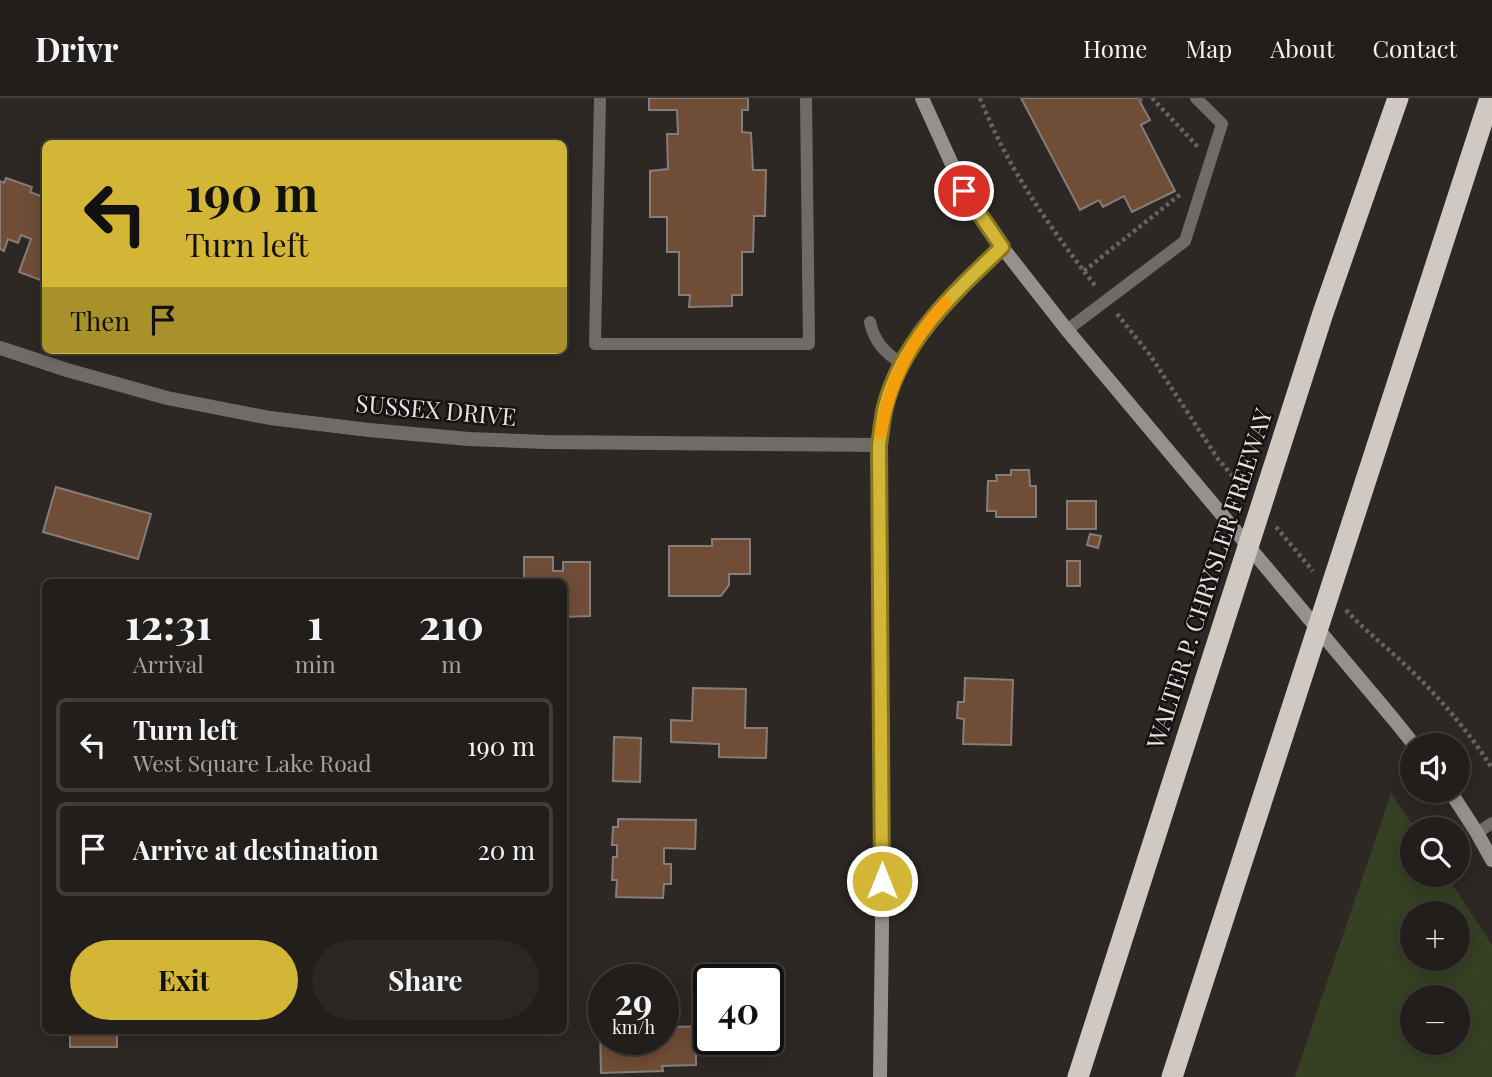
<!DOCTYPE html>
<html lang="en">
<head>
<meta charset="utf-8">
<style>
  :root { --surface:#221e1b; --page:#2a2724; --text:#f1f3f6; --muted:#a2a2a3; --line:#3f3c3a; --accent:#d3b635 }
  body { margin:0; font-family:"Playfair Display",serif; background:var(--page); color:var(--text); height:100vh; display:flex; flex-direction:column; font-size:26px; white-space:nowrap }
  * { box-sizing:border-box; margin:0 }
  p { font-size:23px; color:var(--muted) }
  .icon { flex:none; width:38px; height:38px; fill:none; stroke:currentColor; stroke-width:2; stroke-linecap:round; stroke-linejoin:round }
  .map { position:relative; flex:1; overflow:hidden }
  .details { position:absolute; left:42px; top:481px; width:525px; height:455px; display:flex; flex-direction:column; background:var(--surface); border-radius:10px; box-shadow:0 4px 18px #0003,0 0 0 2px var(--line) }
  .details>* { flex:none }
  .hud { position:absolute; left:42px; top:42px; width:525px; height:214px; border-radius:10px; box-shadow:0 4px 18px #0003,0 0 0 2px var(--line); background:#d3b635; color:#111; overflow:hidden }
  .tools { position:absolute; left:1400px; top:635px; display:grid; gap:14px }
  .tools a { display:grid; place-items:center; width:70px; height:70px; border-radius:50%; background:var(--surface); box-shadow:0 4px 18px #0003,0 0 0 2px var(--line); font-size:35px }
  .speed { position:absolute; left:588px; top:866px; display:flex; gap:14px; font-size:35px; font-weight:700; text-align:center }
  .speed>* { display:grid; place-content:center; width:91px; height:91px; border-radius:50%; background:var(--surface); box-shadow:0 4px 18px #0003,0 0 0 2px var(--line); line-height:1 }
  .speed small { font-size:18px; font-weight:400 }
  .speed .limit { border:4px solid #111; border-radius:10px; background:#fff; color:#111 }
  .pin { position:absolute; display:grid; place-items:center; width:60px; height:60px; color:#fff; margin:-30px; border:4px solid #fff; border-radius:50%; box-shadow:0 2px 7px #0007 }
  .me { position:absolute; width:77px; margin:-38px; rotate:0deg; stroke-linejoin:round; filter:drop-shadow(0 0 5px #0008) }
  .turn { display:flex; align-items:center; gap:24px; height:147px; padding:0 28px; font-size:32px }
  .turn .icon { width:91px; height:91px; stroke-width:2.5 }
  .turn b { display:block; font-size:49px; line-height:60px }
  .then { display:flex; align-items:center; height:66px; padding:0 28px; background:#0003; gap:14px; font-size:26px }
  .eta { display:flex; justify-content:space-evenly; align-items:center; height:119px; text-align:center }
  .eta b { font-size:42px; font-weight:700; line-height:49px }
  .action { display:flex; gap:14px; margin-top:auto; padding:14px 28px }
  .action a { flex:1; height:80px; border-radius:42px; background:var(--accent); color:#111; font-size:28px; font-weight:700; line-height:80px; text-align:center }
  .action a+a { background:var(--page); color:var(--text) }
  ul { padding:0; list-style:none }
  li { display:flex; align-items:center; gap:21px; height:94px; margin:0 14px 10px; padding:0 14px; border:4px solid var(--line); border-radius:10px }
  li div { flex:1 }
  li b { display:block; font-size:26px }
  li em { font-style:normal }
  header { display:flex; align-items:center; gap:42px; box-sizing:border-box; height:98px; padding:0 35px; background:var(--surface); border-bottom:2px solid var(--line) }
  header strong { font-size:33px }
  nav { display:flex; gap:38px; margin-inline-start:auto; font-size:24px }
  .map>svg:first-child { display:block }
  .green { fill:#364023; fill-rule:evenodd }
  .building { fill:#704d36; stroke:#857d79; stroke-width:2 }
  .lines { fill:none; stroke-linecap:round; stroke-linejoin:round }
  .path { stroke:#68635f; stroke-width:4.5; stroke-dasharray:3.5 3.5; stroke-linecap:butt }
  .lane { stroke:#6f6b69; stroke-width:12 }
  .street { stroke:#6f6b69; stroke-width:14 }
  .secondary { stroke:#96918d; stroke-width:14 }
  .highway { stroke:#d0c8c2; stroke-width:21 }
  .route-casing { stroke:#897622; stroke-width:18 }
  .route { stroke:#d3b635; stroke-width:12 }
  .slow { stroke:#f59e0b; stroke-width:12 }
  .labels { text-anchor:middle; stroke-width:5; stroke-linejoin:round; paint-order:stroke }
  .street-label { font-size:24px; fill:#e7e2e0; stroke:#141110 }
</style>
</head>
<body>
<header>
<strong>Drivr</strong>
<nav><a>Home</a><a>Map</a><a>About</a><a>Contact</a></nav>
</header>
<div class="map">
<svg width="1492" height="979" viewBox="0 0 1492 979">
  <rect width="100%" height="100%" fill="#2e2824"/>
  <path class="green" d="M 1391,695 L 1415,731 L 1412,732 L 1412,777 L 1446,777 L 1492,847 L 1492,979 L 1295,979 ZM 1412,816 L 1458,816 L 1458,861 L 1412,861 ZM 1412,900 L 1458,900 L 1458,945 L 1412,945 Z"/>
  <path class="building" d="M 649,0 L 748,0 L 748,12 L 742,12 L 742,34 L 751,35 L 753,72 L 766,72 L 765,118 L 754,118 L 753,154 L 742,154 L 742,197 L 732,197 L 732,208 L 689,209 L 690,197 L 679,197 L 679,154 L 667,154 L 667,119 L 650,119 L 650,73 L 668,71 L 667,36 L 678,36 L 677,12 L 649,12 Z
    M 1021,0 L 1138,0 L 1150,22 L 1141,27 L 1175,93 L 1132,114 L 1124,98 L 1103,109 L 1099,102 L 1080,112 Z
    M 6,80 L 32,89 L 30,94 L 46,100 L 46,184 L 19,174 L 31,141 L 21,137 L 18,145 L 8,141 L 4,153 L 0,151 L 0,83 L 4,85 Z
    M 1011,372 L 1029,372 L 1030,388 L 1036,388 L 1036,419 L 996,419 L 996,413 L 987,413 L 988,383 L 997,383 L 996,377 L 1011,377 Z
    M 56,389 L 151,416 L 138,461 L 43,434 Z
    M 1067,403 L 1096,403 L 1096,431 L 1067,431 Z
    M 1090,436 L 1101,438 L 1098,450 L 1087,447 Z
    M 712,441 L 750,441 L 750,476 L 729,476 L 729,487 L 721,498 L 669,498 L 669,448 L 712,448 Z
    M 524,459 L 553,459 L 553,473 L 563,473 L 563,464 L 590,464 L 590,518 L 564,519 L 564,485 L 524,485 Z
    M 1067,463 L 1080,463 L 1080,488 L 1067,488 Z
    M 965,580 L 1013,582 L 1011,647 L 963,646 L 964,621 L 957,620 L 958,604 L 964,604 Z
    M 693,590 L 746,591 L 745,630 L 767,630 L 766,660 L 719,659 L 719,646 L 671,644 L 671,622 L 692,623 Z
    M 614,639 L 641,640 L 640,684 L 613,683 Z
    M 618,721 L 696,722 L 695,751 L 664,750 L 664,766 L 671,766 L 671,786 L 664,786 L 663,800 L 616,799 L 617,782 L 612,782 L 613,759 L 617,759 L 617,747 L 612,747 L 613,729 L 618,729 Z
    M 663,922 L 671,922 L 671,929 L 709,928 L 709,942 L 720,942 L 720,955 L 696,955 L 696,967 L 662,968 L 663,973 L 601,975 L 600,930 L 604,930 L 604,942 L 663,942 Z
    M 70,933 L 117,933 L 117,949 L 70,949 Z"/>
  <g class="lines">
    <path class="path" d="M 980,0 C 1007,70 1051,131 1097,190
      M 1152,0 L 1198,49
      M 1139,2 L 1143,0
      M 1084,173 L 1182,95
      M 1117,216 L 1150,257 L 1218,361 L 1243,390
      M 1276,429 L 1313,473
      M 1346,512 C 1363,531 1383,546 1401,563 C 1435,594 1467,631 1492,670"/>
    <path class="lane" d="M 600,0 L 595,246 L 809,246 L 806,0
      M 870,224 C 874,243 885,256 902,265
      M 1067,232 L 1185,143 L 1222,26 L 1196,0
      M 1477,735 L 1492,725"/>
    <path class="street" d="M 0,250 L 67,272 L 167,300 L 270,320 L 369,332 L 469,341 L 545,344 L 879,347"/>
    <path class="secondary" d="M 922,0 L 964,93 L 1002,149 L 1067,232 L 1395,623 L 1415,648
      M 1450,693 L 1477,735 L 1492,762
      M 880,979 L 882,830 L 879,347 C 881,335 882,321 885,309 C 902,242 954,195 1002,149"/>
    <path class="highway" d="M 1078,979 L 1323,215 L 1398,0
      M 1172,979 L 1490,0"/>
  </g>
  <g class="lines">
    <defs>
      <path id="route" d="M 882,783 L 879,347 C 881,335 882,322 885,309 C 902,242 954,195 1002,149 L 964,93"/>
    </defs>
    <use href="#route" class="route-casing"/>
    <use href="#route" class="route"/>
    <path class="slow" d="M 881,335 C 889,284 911,242 946,204"/>
  </g>
  <g class="labels">
    <g class="street-label">
      <text transform="translate(436 313) rotate(5)" y="8">SUSSEX DRIVE</text>
      <text transform="translate(1210 481) rotate(-72)" y="8">WALTER P. CHRYSLER FREEWAY</text>
    </g>
  </g>
</svg>
<div class="tools">
<a><svg class="icon" aria-label="sound" viewBox="0 0 24 24"><path d="M4 9h4l5-4v14l-5-4H4zM17 9q2 3 0 6"/></svg></a>
<a><svg class="icon" aria-label="search" viewBox="0 0 24 24"><circle cx="10" cy="10" r="6"/><path d="M15 15l6 6"/></svg></a>
<a>+</a>
<a>−</a>
</div>
<div class="speed"><div>29<small>km/h</small></div><div class="limit">40</div></div>
<div class="pin" style="left:964px;top:93px;background:#d93025"><svg class="icon" aria-label="arrive" viewBox="0 0 24 24"><path d="M6 21V4h12l-3 4 3 4H6"/></svg></div>
<svg class="me" style="left:882px;top:783px" viewBox="-20 -20 40 40"><circle r="17" fill="#d3b635" stroke="#fff" stroke-width="3"/><path d="M0-11L8 9 0 5-8 9z" fill="#fff"/></svg>
<div class="hud">
<div class="turn"><svg class="icon" aria-label="left" viewBox="0 0 24 24"><path d="M17 20v-9H6M10 6l-5 5 5 5"/></svg><div><b>190 m</b>Turn left</div></div>
<div class="then">Then<svg class="icon" aria-label="arrive" viewBox="0 0 24 24"><path d="M6 21V4h12l-3 4 3 4H6"/></svg></div>
</div>
<section class="details">
<div class="eta">
<div><b>12:31</b><p>Arrival</p></div>
<div><b>1</b><p>min</p></div>
<div><b>210</b><p>m</p></div>
</div>
<ul>
<li><svg class="icon" aria-label="left" viewBox="0 0 24 24"><path d="M17 20v-9H6M10 6l-5 5 5 5"/></svg><div><b>Turn left</b><p>West Square Lake Road</p></div><em>190 m</em></li>
<li><svg class="icon" aria-label="arrive" viewBox="0 0 24 24"><path d="M6 21V4h12l-3 4 3 4H6"/></svg><div><b>Arrive at destination</b></div><em>20 m</em></li>
</ul>
<div class="action"><a>Exit</a><a>Share</a></div>
</section>
</div>
</body>
</html>
